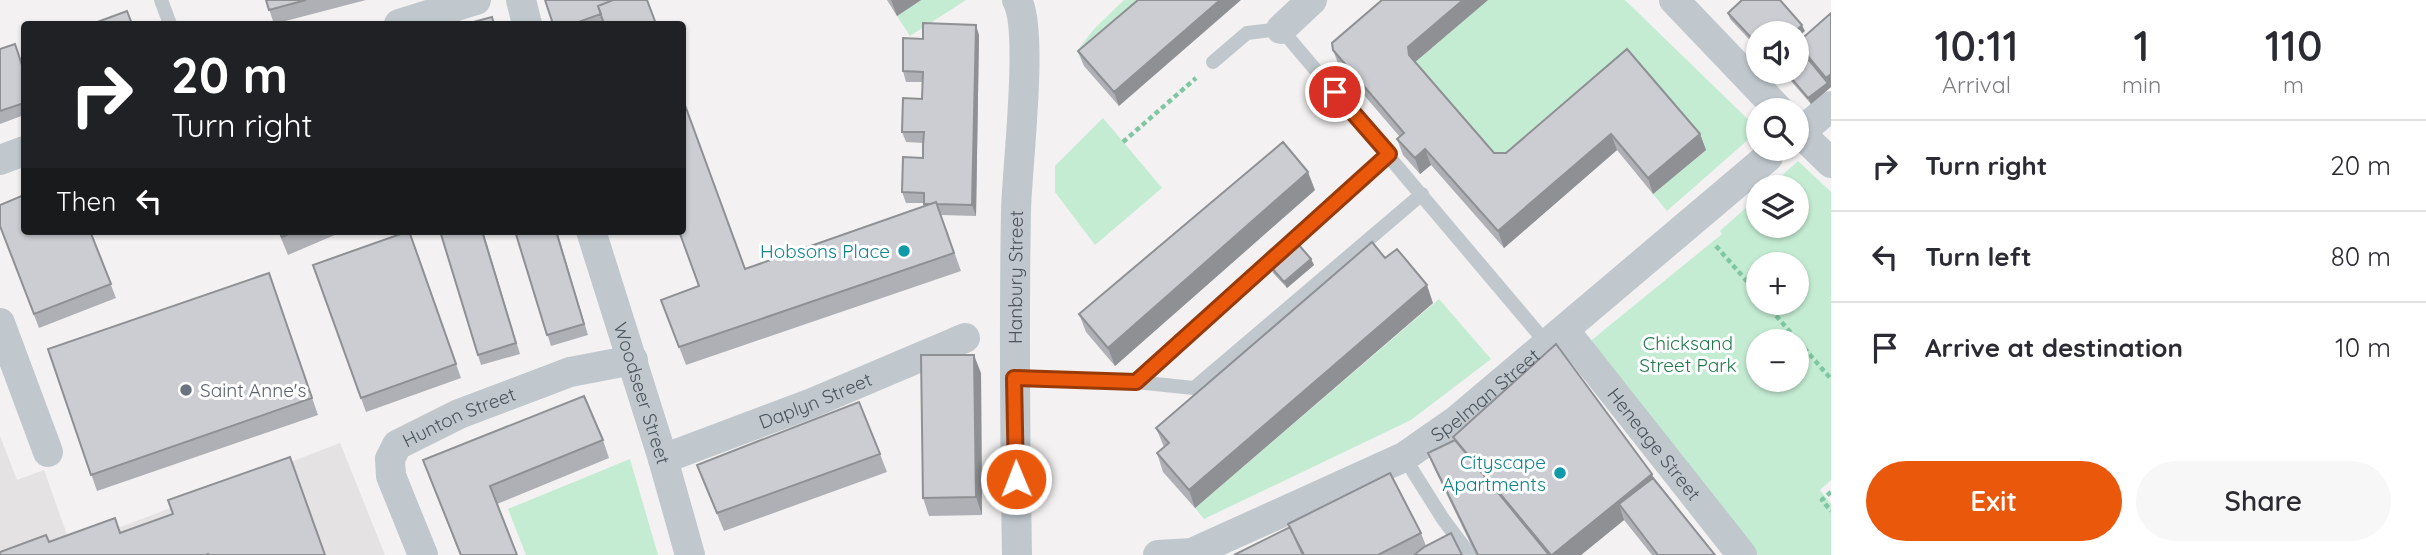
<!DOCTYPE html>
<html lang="en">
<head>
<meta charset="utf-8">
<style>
  :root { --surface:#fff; --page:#f7f7f7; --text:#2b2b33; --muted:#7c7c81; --line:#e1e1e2; --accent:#ea580c }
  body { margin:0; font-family:Quicksand,sans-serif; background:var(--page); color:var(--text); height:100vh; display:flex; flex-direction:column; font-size:26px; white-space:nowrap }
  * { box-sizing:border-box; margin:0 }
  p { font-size:23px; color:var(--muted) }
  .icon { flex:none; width:38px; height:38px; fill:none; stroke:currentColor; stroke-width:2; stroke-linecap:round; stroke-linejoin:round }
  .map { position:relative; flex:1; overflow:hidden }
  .details { display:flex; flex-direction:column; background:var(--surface); width:595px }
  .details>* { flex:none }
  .top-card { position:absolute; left:21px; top:21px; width:665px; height:214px; border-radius:7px; box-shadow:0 2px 5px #0004; background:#202124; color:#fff; overflow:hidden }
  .controls { position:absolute; left:1746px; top:21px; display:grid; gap:14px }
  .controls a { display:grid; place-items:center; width:63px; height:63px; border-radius:50%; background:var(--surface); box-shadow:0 2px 5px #0004; font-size:35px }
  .pin { position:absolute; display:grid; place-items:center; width:60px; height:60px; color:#fff; margin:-30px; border:4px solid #fff; border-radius:50%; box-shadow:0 2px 7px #0007 }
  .me { position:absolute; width:77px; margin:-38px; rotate:359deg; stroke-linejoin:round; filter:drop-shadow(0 0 5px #0008) }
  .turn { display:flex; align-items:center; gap:24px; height:147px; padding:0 35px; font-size:32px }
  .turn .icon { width:91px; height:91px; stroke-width:2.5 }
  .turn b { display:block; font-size:49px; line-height:60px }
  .then { display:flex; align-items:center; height:66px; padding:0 35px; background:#0003; gap:14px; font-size:26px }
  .eta { display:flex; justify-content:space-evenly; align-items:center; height:119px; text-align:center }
  .eta b { font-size:42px; font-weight:600; line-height:49px }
  .primary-button { display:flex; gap:14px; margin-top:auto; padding:14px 35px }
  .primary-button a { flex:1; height:80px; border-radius:42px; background:var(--accent); color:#fff; font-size:28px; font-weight:600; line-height:80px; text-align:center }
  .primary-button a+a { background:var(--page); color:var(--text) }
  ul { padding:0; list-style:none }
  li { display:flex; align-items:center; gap:21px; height:91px; padding:0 35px; border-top:2px solid var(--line) }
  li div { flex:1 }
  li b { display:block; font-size:26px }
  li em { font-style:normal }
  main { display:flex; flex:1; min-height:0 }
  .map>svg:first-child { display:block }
  .education { fill:#e4e2e2 }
  .green { fill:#c4ecd3; fill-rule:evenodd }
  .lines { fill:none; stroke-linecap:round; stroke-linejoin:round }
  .path { stroke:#7fc7a2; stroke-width:4.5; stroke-dasharray:5 3.5; stroke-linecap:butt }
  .lane { stroke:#c0c8ce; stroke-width:14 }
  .street { stroke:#c0c8ce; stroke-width:30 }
  .wall { fill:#afb0b5 }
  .shaded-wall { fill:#8e9094 }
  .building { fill:#cbcdd3; stroke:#8e9094; stroke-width:2 }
  .route-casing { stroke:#983908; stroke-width:18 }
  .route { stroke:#ea580c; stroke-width:12 }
  .culture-dot { fill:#0f9aa8; stroke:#fff; stroke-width:2.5 }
  .worship-dot { fill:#6b7280; stroke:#fff; stroke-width:2.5 }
  .labels { text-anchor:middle; stroke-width:6; stroke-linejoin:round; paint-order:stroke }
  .culture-label { font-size:19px; fill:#0d838f; stroke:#fff; text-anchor:end }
  .street-label { font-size:19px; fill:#4a545c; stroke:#fff }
  .park-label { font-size:19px; fill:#20784b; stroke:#fff }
  .worship-label { font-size:19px; fill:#5b616d; stroke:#fff; text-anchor:start }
</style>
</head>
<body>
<main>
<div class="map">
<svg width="1831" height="555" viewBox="0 0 1831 555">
  <rect width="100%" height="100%" fill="#f3f1f1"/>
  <path class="education" d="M 0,436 L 17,480 L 44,470 L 71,546 L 340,443 L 385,555 L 0,555 Z"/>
  <path class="green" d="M 921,0 L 966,0 L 910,36 L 897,16 Z
    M 1124,0 L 1154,0 L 1084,66 L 1077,51 L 1094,29 Z
    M 1488,0 L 1625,0 L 1759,130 L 1667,211 L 1653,194 L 1706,150 L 1633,66 L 1500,169 L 1414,63 Z
    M 1103,118 L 1162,188 L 1095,245 L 1055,192 L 1055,166 Z
    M 1798,161 L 1831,192 L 1831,480 L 1820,490 L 1831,504 L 1831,555 L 1757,555 L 1588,343 L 1722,234 L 1720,231 L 1759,196 L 1759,226 L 1797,226 L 1797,187 L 1769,187 ZM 1759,264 L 1797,264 L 1797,303 L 1759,303 ZM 1759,341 L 1797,341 L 1797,380 L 1759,380 Z
    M 1439,299 L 1491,359 L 1411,420 L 1204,519 L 1195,508 Z
    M 630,459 L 658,555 L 526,555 L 508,509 Z"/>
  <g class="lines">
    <path class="path" d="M 1123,142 L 1196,78
      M 1716,246 L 1759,295
      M 1765,303 L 1831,379
      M 1831,492 L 1822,500 L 1831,511"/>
    <path class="lane" d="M 161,0 L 170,24
      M 1213,62 L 1247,33 L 1281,29 L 1548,345
      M 1014,378 L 1136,382 L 1389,154
      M 1136,382 L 1194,388 L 1422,194
      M 1404,457 L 1443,519 L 1470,555"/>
    <g class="street">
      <path d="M 521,0 L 527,24"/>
      <path d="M 1674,0 L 1779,110"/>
      <path d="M 399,24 L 476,0"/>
      <path d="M 1281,29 L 1312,0"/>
      <path d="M 1797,130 L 1831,163"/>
      <path d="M 1800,133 L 1831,106"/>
      <path d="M 0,160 L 24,151"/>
      <path id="s1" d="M 591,231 L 663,459 L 690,555"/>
      <path d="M 0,323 L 48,452"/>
      <path id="s2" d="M 1565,331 L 1742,555"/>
      <path id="s3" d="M 663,459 L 812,403 L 965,338"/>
      <path id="s4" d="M 423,555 L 391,476 L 390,459 L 397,445 L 459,414 L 570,372 L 633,360"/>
      <path id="s5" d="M 1017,555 C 1015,440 1014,325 1016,210 C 1017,168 1034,30 1017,0"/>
      <path id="s6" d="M 1158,555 L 1192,553 L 1404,457 L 1457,420 L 1768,157"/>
    </g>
  </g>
  <path class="wall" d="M 266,0 L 366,0 L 274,24 Z
    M 647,0 L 604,24 L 553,24 Z
    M 887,0 L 921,0 L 897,16 Z
    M 1138,0 L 1119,106 L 1084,66 L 1078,51 Z
    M 1488,0 L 1415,62 L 1494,153 L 1506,153 L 1627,49 L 1700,134 L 1706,150 L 1653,194 L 1617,150 L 1504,248 L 1431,165 L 1420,174 L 1403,155 L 1397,139 L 1400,137 L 1339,66 L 1333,50 Z
    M 1728,13 L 1805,31 L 1759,33 L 1759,50 L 1730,19 Z
    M 1831,13 L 1831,87 L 1811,104 L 1783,72 L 1797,72 L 1799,48 L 1797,43 Z
    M 979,35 L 976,216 L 941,215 L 961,271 L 686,365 L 661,300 L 745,269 L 925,206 L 924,203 L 906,203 L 902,192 L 923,158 L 924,143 L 906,142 L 902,132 L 922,99 L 923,82 L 906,82 L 903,71 L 923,39 Z
    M 0,49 L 24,71 L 24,115 L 0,124 Z
    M 1315,190 L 1115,366 L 1086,332 L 1079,314 Z
    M 0,227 L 90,231 L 116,298 L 39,328 Z
    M 278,231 L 344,231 L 288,255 Z
    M 409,231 L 461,378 L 366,412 L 313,265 Z
    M 483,231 L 520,354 L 481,365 L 478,355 Z
    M 515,231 L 557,231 L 588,335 L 551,346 Z
    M 1385,258 L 1433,303 L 1195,508 L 1163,472 L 1157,453 L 1164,447 L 1156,428 Z
    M 1311,259 L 1314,265 L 1287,288 L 1273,273 L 1271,267 Z
    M 269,273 L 318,415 L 97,491 L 48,349 Z
    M 981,373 L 982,515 L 929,516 L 923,498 Z
    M 1453,437 L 1652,474 L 1653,478 L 1715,555 L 1652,555 L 1624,520 L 1581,555 L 1476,555 L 1434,468 L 1428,453 L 1455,440 Z
    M 603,440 L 609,458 L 497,504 L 517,555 L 460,555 L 423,460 Z
    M 880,454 L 887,472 L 724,531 L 697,465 Z
    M 1290,527 L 1421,533 L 1426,546 L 1412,555 L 1234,555 Z"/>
  <path class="shaded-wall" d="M 891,0 L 921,0 L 897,16 Z
    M 1220,0 L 1241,0 L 1119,106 L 1114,92 Z
    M 1463,0 L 1488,0 L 1414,63 L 1409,55 L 1408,47 Z
    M 976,25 L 979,35 L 976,216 L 972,205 Z
    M 1802,25 L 1805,31 L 1797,38 L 1797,33 L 1794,33 Z
    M 1831,74 L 1831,87 L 1811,104 L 1808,98 L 1828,83 L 1826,78 Z
    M 1611,134 L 1617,150 L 1504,248 L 1498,231 Z
    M 1700,134 L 1706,150 L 1653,194 L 1648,178 Z
    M 1425,149 L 1431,165 L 1420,174 L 1415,158 Z
    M 1308,172 L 1315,190 L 1115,366 L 1108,348 Z
    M 1311,259 L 1314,265 L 1287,288 L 1284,282 Z
    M 1427,285 L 1433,303 L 1195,508 L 1189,490 Z
    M 974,355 L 981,373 L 982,515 L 976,497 Z
    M 1652,474 L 1658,492 L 1619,504 L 1624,520 L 1581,555 L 1552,555 Z"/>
  <path class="building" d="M 266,0 L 306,0 L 269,10 Z
    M 545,0 L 613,0 L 598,6 L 601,14 L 573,24 L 553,24 Z
    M 613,0 L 647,0 L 656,24 L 604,24 L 598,6 Z
    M 1138,0 L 1220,0 L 1114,92 L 1078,51 Z
    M 1382,0 L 1463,0 L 1408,47 L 1409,55 L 1494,153 L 1506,153 L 1627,49 L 1700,134 L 1648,178 L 1611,134 L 1498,231 L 1425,149 L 1415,158 L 1397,139 L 1404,133 L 1333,50 L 1332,43 Z
    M 1742,0 L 1780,0 L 1802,25 L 1794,33 L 1759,33 L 1759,46 L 1728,13 Z
    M 127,11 L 132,24 L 92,24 Z
    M 1831,13 L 1831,74 L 1826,78 L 1797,43 Z
    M 492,17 L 494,24 L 466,24 Z
    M 923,23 L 976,25 L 972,205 L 937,204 L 936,202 L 931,204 L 924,204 L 924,193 L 902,192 L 903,157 L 923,158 L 923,145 L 924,132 L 902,132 L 903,98 L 922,99 L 923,72 L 903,71 L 903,38 L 923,39 Z
    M 15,44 L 24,71 L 24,103 L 0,111 L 0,49 Z
    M 1799,48 L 1828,83 L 1808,98 L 1786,72 L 1797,72 L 1797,50 Z
    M 682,97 L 745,269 L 936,202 L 954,253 L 679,347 L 661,300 L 699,286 L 679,231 L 682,231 Z
    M 1283,142 L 1308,172 L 1108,348 L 1079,314 Z
    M 24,195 L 24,231 L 90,231 L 111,284 L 34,314 L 0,226 L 0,205 Z
    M 279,231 L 295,231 L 282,237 Z
    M 409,231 L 456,364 L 361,398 L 313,265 Z
    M 440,231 L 482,231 L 516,343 L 478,355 Z
    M 515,231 L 556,231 L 584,324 L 547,335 Z
    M 1372,242 L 1385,258 L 1397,249 L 1427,285 L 1189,490 L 1157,453 L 1169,443 L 1156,428 Z
    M 1298,244 L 1311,259 L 1284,282 L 1271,267 Z
    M 269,273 L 312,398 L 91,475 L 48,349 Z
    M 1556,344 L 1652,474 L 1552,555 L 1551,555 L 1453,437 Z
    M 921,355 L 974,355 L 976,497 L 923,498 Z
    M 584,396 L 603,440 L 490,486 L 517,555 L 461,555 L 423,460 Z
    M 859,402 L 880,454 L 717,513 L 697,465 Z
    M 1455,440 L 1549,555 L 1478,555 L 1428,453 Z
    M 290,457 L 325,555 L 209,555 L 208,554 L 206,555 L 0,555 L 0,552 L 46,535 L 49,542 L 115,518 L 120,533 L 173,514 L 168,500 Z
    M 1390,473 L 1421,533 L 1378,555 L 1304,555 L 1288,524 Z
    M 1653,478 L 1715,555 L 1658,555 L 1619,504 Z
    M 1290,527 L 1303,555 L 1234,555 Z
    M 1451,533 L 1462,555 L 1414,555 L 1424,547 Z"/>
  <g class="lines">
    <defs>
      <path id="route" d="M 1016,479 L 1014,378 L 1136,382 L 1389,154 L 1335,92"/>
    </defs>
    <use href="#route" class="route-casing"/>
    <use href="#route" class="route"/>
  </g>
  <g class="culture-dot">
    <circle cx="904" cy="251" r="7"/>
    <circle cx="1560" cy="473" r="7"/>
  </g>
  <circle class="worship-dot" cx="186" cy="390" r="7"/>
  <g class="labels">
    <g class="culture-label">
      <text x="890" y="258">Hobsons Place</text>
      <text x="1546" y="469">Cityscape<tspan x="1546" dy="22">Apartments</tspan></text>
    </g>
    <g class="street-label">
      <text dy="7" stroke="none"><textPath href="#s5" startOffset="278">Hanbury Street</textPath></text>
      <text dy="7" stroke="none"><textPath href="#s1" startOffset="170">Woodseer Street</textPath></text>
      <text dy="7" stroke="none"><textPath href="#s6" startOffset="369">Spelman Street</textPath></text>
      <text dy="7" stroke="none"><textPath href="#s3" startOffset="163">Daplyn Street</textPath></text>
      <text dy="7" stroke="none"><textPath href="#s4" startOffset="186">Hunton Street</textPath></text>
      <text dy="7" stroke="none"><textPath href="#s2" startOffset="144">Heneage Street</textPath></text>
    </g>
    <g class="park-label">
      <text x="1688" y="350">Chicksand<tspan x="1688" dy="22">Street Park</tspan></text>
    </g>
    <g class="worship-label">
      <text x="200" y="397">Saint Anne's</text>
    </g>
  </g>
</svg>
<div class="controls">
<a><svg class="icon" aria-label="sound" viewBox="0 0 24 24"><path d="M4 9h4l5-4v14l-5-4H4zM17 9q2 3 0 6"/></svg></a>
<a><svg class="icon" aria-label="search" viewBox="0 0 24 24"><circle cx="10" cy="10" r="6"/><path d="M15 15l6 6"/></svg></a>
<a><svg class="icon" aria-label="layers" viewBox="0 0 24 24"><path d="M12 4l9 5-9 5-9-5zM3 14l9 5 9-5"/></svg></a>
<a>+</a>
<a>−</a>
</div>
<div class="pin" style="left:1335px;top:92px;background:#d93025"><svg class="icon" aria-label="arrive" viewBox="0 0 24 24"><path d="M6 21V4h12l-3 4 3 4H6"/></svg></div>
<svg class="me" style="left:1016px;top:479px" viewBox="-20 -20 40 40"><circle r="17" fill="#ea580c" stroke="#fff" stroke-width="3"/><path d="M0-11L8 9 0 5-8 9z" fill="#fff"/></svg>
<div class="top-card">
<div class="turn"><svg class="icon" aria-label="right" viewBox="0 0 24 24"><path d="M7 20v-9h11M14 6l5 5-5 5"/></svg><div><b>20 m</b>Turn right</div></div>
<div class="then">Then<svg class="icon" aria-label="left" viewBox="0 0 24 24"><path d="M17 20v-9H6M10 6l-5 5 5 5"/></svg></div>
</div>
</div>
<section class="details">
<div class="eta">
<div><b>10:11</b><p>Arrival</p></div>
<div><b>1</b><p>min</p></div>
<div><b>110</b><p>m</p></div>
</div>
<ul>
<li><svg class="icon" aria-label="right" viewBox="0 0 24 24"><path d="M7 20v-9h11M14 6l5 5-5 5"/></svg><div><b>Turn right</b></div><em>20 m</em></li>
<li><svg class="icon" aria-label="left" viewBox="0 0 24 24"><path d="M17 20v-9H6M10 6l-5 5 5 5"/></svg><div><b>Turn left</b></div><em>80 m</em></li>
<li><svg class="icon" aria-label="arrive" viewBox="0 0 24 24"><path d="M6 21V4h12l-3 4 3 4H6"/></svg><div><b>Arrive at destination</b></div><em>10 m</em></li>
</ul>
<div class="primary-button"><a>Exit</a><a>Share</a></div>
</section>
</main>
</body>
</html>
